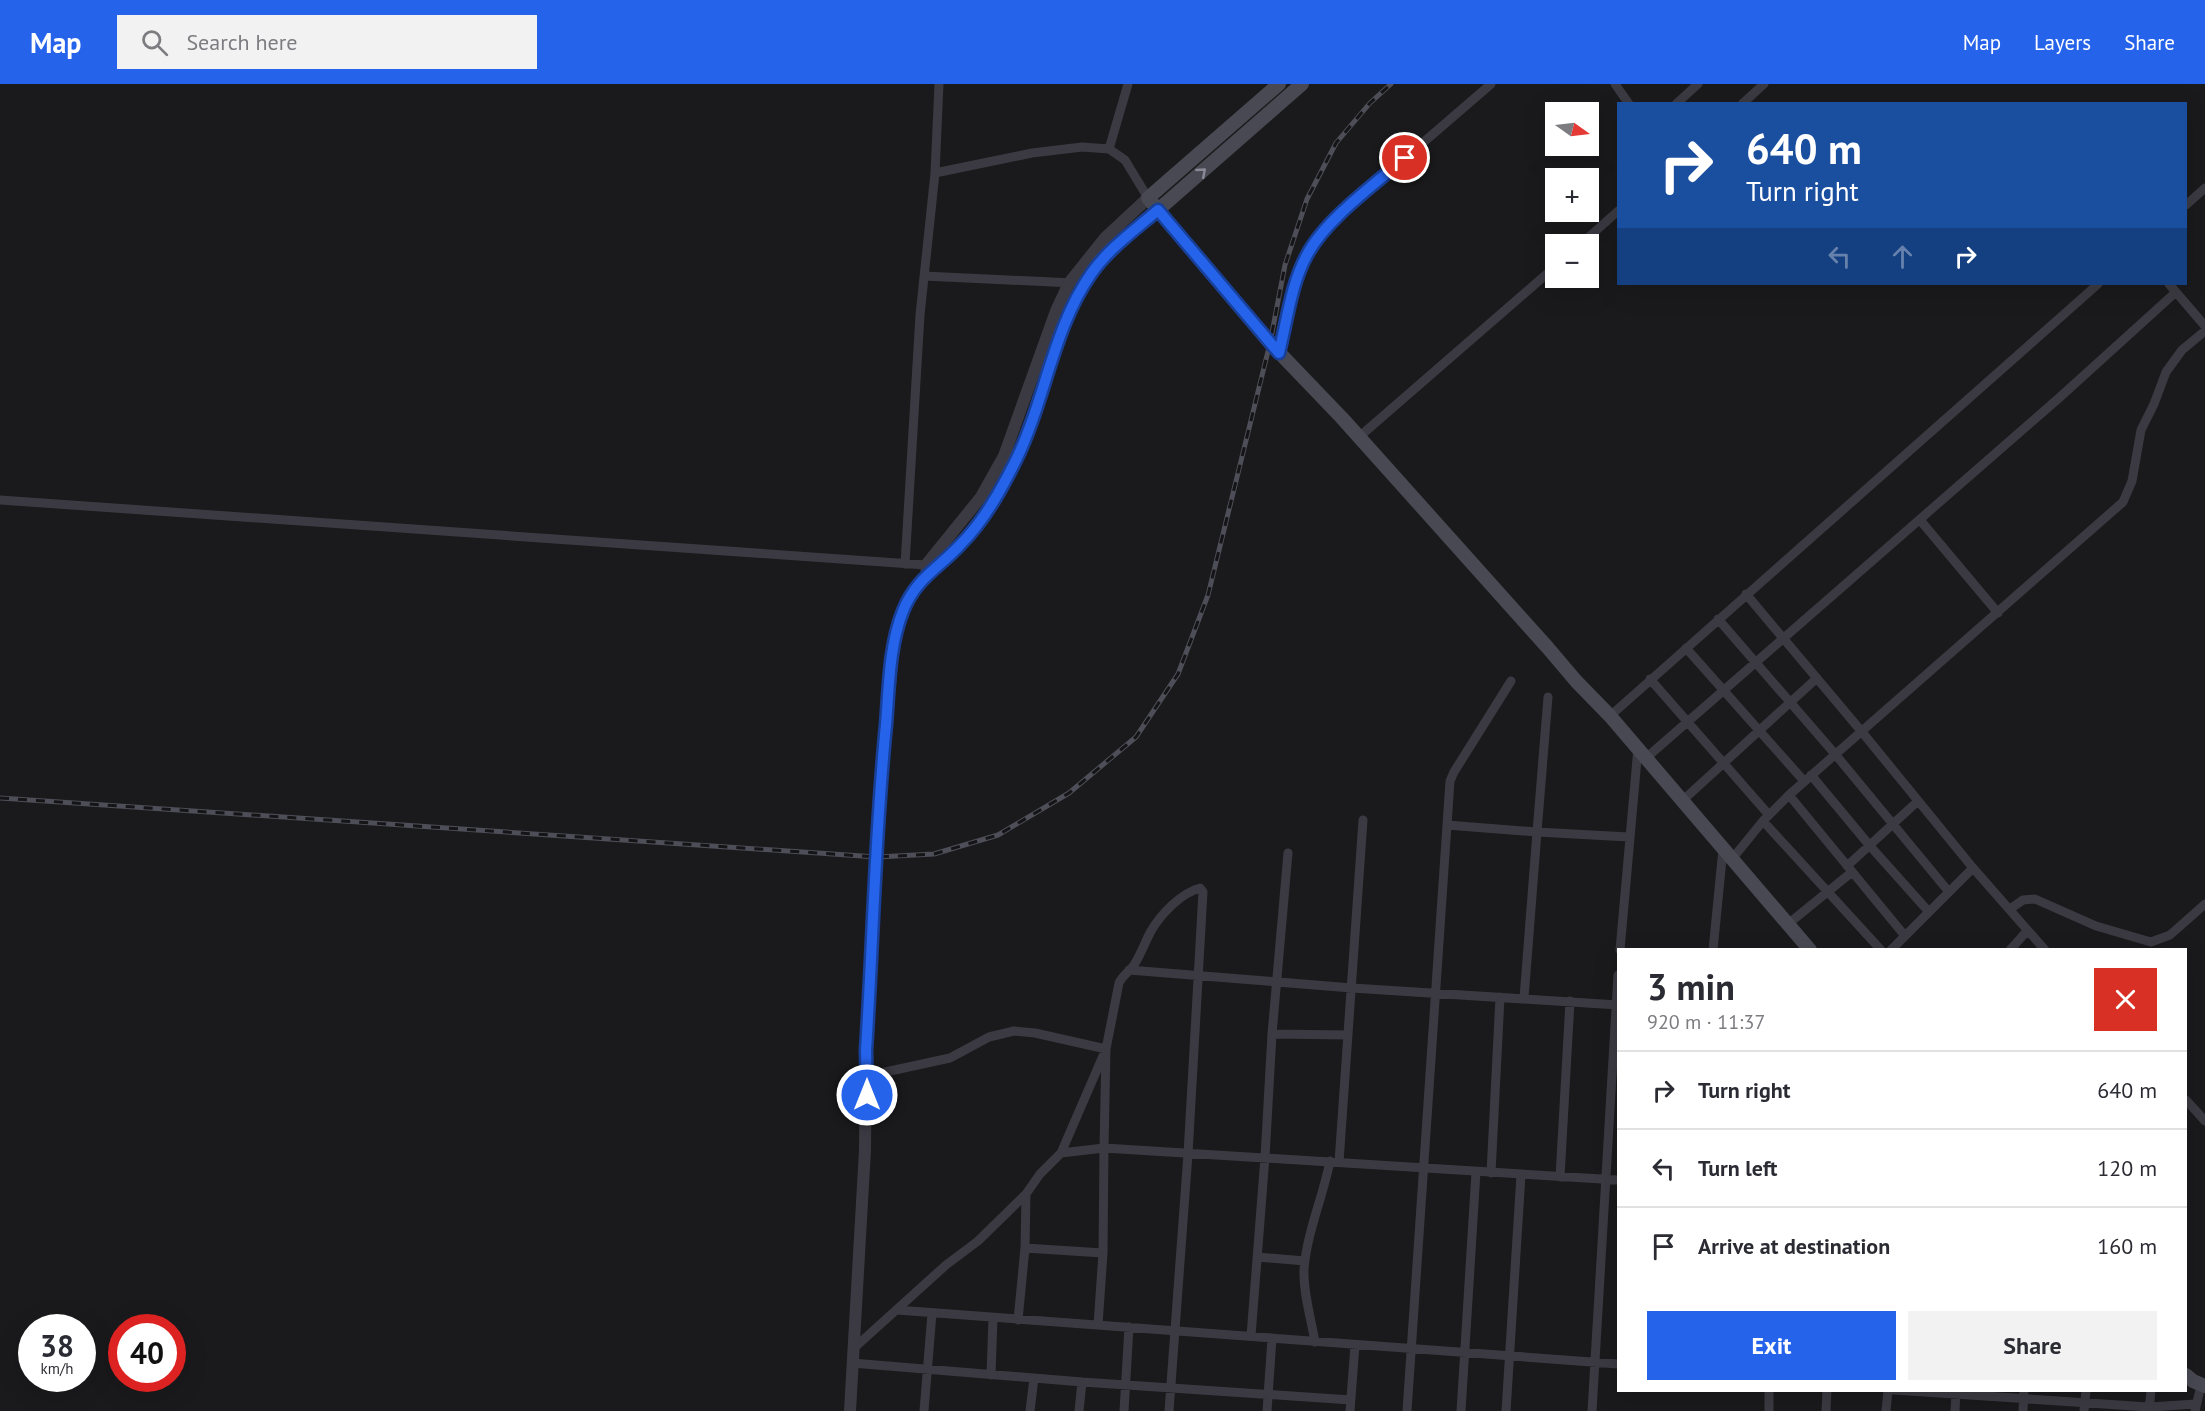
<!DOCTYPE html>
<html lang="en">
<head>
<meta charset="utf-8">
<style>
  :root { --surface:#fff; --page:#f2f2f3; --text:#2b2b33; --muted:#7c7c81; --line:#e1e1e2; --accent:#2563eb }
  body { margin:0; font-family:"PT Sans",sans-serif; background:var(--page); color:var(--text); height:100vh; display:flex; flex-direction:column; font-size:22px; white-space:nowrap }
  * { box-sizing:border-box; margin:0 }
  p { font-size:20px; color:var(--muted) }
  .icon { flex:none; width:33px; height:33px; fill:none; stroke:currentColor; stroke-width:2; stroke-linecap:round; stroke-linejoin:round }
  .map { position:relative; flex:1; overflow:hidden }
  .drawer { position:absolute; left:1617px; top:864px; width:570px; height:444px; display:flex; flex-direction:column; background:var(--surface); border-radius:0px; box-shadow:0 6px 24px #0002 }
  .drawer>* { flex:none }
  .banner { position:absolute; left:1617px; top:18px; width:570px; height:183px; border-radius:0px; box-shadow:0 6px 24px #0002; background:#1a4fa0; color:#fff; overflow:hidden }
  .needle { width:39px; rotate:104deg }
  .fabs { position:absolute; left:1545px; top:18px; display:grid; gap:12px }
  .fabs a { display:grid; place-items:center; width:54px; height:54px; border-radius:0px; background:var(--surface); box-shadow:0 6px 24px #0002; font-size:30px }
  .speed { position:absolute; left:18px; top:1230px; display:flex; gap:12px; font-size:30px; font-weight:700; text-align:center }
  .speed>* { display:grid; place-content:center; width:78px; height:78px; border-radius:50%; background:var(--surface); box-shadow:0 6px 24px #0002; line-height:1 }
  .speed small { font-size:15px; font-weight:400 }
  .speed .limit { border:9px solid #d22; background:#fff; color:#111 }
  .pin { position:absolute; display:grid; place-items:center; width:51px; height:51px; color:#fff; margin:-26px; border:3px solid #fff; border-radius:50%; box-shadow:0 2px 6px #0007 }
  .me { position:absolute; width:66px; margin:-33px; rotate:0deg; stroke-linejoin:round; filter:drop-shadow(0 0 4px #0008) }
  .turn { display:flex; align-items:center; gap:21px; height:126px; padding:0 30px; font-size:27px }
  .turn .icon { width:78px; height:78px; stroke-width:2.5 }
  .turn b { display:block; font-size:42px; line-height:51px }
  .lanes { display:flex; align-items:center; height:57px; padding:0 30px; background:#0003; justify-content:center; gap:30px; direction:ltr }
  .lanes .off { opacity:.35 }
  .round { display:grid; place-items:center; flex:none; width:63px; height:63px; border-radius:0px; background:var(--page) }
  .overview { display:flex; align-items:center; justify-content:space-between; height:102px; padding:0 30px }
  h1 { font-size:36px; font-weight:800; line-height:45px }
  .button { display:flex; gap:12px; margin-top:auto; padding:12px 30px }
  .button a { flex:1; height:69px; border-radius:0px; background:var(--accent); color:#fff; font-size:24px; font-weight:800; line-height:69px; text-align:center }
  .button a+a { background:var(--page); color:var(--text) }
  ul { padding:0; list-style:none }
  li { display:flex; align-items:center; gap:18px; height:78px; padding:0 30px; border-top:2px solid var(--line) }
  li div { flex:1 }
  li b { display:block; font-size:22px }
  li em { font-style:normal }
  header { display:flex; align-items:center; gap:36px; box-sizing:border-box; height:84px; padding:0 30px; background:var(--accent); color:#fff }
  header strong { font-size:28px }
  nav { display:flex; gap:33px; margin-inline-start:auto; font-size:21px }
  .search { width:420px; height:54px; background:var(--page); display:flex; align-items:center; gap:15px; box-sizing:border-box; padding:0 21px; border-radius:0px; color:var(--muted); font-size:22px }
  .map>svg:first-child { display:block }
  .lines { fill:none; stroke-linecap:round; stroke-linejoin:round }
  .minor { stroke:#3b3a42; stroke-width:9 }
  .tertiary { stroke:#3b3a42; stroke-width:12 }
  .secondary { stroke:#484952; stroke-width:14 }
  .rail-casing { stroke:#4d4e57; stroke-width:5 }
  .rail { stroke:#151517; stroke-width:3; stroke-dasharray:9; stroke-linecap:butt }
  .oneway { stroke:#898a97 }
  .route-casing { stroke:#184099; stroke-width:15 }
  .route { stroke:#2563eb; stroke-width:10 }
</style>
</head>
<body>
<header>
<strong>Map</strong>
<div class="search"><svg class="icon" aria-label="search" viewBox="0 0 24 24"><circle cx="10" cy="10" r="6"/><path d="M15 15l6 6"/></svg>Search here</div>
<nav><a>Map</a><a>Layers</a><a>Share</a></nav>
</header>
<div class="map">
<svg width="2205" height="1327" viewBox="0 0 2205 1327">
  <rect width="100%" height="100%" fill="#1a1a1c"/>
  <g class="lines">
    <path class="minor" d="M 1615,0 L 1629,20
      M 1676,20 L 1698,0
      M 1742,20 L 1764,0
      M 1109,65 L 1128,0
      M 935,89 L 939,0
      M 2186,121 L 2205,104
      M 1581,160 L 1618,127
      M 924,192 L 1073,199
      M 2169,200 L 2205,242
      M 1279,269 L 1296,199 L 1307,171 L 1320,151 L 1353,119 L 1491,0
      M 1359,353 L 1556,182
      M 0,416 L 926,481
      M 1920,436 L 1998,529
      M 905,480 L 920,231 L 935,89 L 1032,69 L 1082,63 L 1109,65 L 1125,76 L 1148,114
      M 1746,510 L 1862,648 L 1973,784 L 2045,866
      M 1718,535 L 1835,670 L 1949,808
      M 1686,564 L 1804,697
      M 1650,595 L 1769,731
      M 1610,632 L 2098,200
      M 1646,674 L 2059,314 L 2176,208
      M 1811,691 L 1870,762 L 1929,828
      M 1789,711 L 1905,852
      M 1682,717 L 1817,594
      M 1763,737 L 1881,866
      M 1447,741 L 1450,697 L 1454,688 L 1511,597
      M 1732,775 L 1763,737 L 1789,711 L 2123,418 L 2132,397 L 2141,346 L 2154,320 L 2166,288 L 2182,266 L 2205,247
      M 1847,782 L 1918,717
      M 2010,825 L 2023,816 L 2035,815 L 2096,842 L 2151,858 L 2170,851 L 2205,820
      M 1788,840 L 1852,788
      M 1620,866 L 1638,664
      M 1713,866 L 1723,765
      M 1891,866 L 1973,784
      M 2010,866 L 2027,847
      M 1129,886 L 1352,904 L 1618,921
      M 1524,914 L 1537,748 L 1629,753
      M 1272,950 L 1348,951
      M 867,992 L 950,974 L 989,953 L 1014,947 L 1035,949 L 1106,965 L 1061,1069
      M 2186,1016 L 2205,1037
      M 1339,1078 L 1363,736
      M 1491,1089 L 1500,913
      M 1560,1093 L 1570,917
      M 1025,1164 L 1103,1169
      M 1257,1173 L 1305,1177
      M 897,1226 L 1618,1280
      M 1018,1236 L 1025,1164 L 1026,1110
      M 1098,1241 L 1103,1169 L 1104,1064 L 1618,1096
      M 1251,1252 L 1265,1073 L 1272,950 L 1288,769
      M 1315,1258 C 1311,1234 1303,1209 1304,1185 C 1307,1148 1323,1113 1330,1077
      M 853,1265 L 946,1181 L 978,1157 L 1026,1110 L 1040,1090 L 1061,1069 L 1104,1064 L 1106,965 L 1119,899 C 1123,891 1129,888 1134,881 C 1141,870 1145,858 1151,847 C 1161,830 1181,809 1200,804 L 1203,808 L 1188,1070 L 1169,1327
      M 852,1279 L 1082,1298 L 1351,1316
      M 991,1291 L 993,1234
      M 1894,1306 L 2149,1323 L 2196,1320
      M 924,1327 L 932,1229
      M 1030,1327 L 1034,1294
      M 1079,1327 L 1082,1298
      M 1124,1327 L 1129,1243
      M 1267,1327 L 1272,1254
      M 1350,1327 L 1355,1261
      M 1407,1327 L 1447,741 L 1537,748 L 1548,613
      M 1461,1327 L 1476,1088
      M 1506,1327 L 1521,1091
      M 1592,1327 L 1618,891
      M 1769,1327 L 1769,1306
      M 1826,1327 L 1827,1306
      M 1886,1327 L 1888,1306
      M 1955,1327 L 1956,1306
      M 2023,1327 L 2024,1306
      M 2084,1327 L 2086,1306
      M 2149,1327 L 2151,1306
      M 2195,1327 L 2201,1301"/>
    <path class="tertiary" d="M 927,490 L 926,481 L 981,413 L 1004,372 L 1056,227 L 1069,199 L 1105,154 L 1148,114
      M 850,1327 L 865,1066 L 866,966 L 875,783 L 882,682 L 895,549 L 904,525 L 916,502 L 961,461 L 990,422 L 1005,397 L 1026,352 L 1069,229 L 1084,201 L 1092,188 L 1112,167 L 1158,126"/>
    <path class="secondary" d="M 1279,0 L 1148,114 L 1270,259 L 1342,334 L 1548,564 L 1576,597 L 1610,632 L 1810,866
      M 1158,126 L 1302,0
      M 2186,1291 L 2193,1297 L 2205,1302"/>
    <defs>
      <path id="rail" d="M 0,714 L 877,773 L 934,770 L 998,751 L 1069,709 L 1136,653 L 1178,590 L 1208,511 L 1270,259 L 1285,181 L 1307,115 L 1336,59 L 1370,19 L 1391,0"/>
    </defs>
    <use href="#rail" class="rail-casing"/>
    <use href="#rail" class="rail"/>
  </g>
  <defs><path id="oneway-chevron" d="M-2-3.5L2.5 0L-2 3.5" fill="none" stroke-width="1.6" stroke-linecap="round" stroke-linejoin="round" transform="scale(1.5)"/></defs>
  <use class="oneway" href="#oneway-chevron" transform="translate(1202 88) rotate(-41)"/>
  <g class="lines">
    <defs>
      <path id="route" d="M 867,1011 L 866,966 C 873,858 875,749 886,641 C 889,604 889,562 903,527 C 916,494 938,485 960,461 C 984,437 1001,406 1016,376 C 1045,317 1053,244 1091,190 C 1108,165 1135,146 1158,126 L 1279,269 C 1287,237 1291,200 1307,171 C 1325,136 1375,100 1405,74"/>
    </defs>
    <use href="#route" class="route-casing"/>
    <use href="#route" class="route"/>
  </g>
</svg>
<div class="fabs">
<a><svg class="needle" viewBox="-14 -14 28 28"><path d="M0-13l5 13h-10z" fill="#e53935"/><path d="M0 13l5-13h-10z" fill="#7c7c81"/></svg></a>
<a>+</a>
<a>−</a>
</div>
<div class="speed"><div>38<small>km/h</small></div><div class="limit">40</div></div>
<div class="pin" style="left:1405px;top:74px;background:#d93025"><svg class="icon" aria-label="arrive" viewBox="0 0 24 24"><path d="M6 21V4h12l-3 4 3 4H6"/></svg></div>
<svg class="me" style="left:867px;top:1011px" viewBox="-20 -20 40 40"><circle r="17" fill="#2563eb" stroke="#fff" stroke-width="3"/><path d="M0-11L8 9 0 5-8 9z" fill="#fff"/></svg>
<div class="banner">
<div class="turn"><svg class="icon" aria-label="right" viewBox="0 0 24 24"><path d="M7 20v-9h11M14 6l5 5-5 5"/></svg><div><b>640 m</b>Turn right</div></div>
<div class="lanes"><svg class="icon off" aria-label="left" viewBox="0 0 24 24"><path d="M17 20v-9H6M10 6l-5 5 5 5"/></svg><svg class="icon off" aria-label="ahead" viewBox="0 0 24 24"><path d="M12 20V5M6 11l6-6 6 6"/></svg><svg class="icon" aria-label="right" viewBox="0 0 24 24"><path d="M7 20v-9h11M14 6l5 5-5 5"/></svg></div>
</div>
<section class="drawer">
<div class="overview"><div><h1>3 min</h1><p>920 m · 11:37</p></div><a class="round" style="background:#d93025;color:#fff"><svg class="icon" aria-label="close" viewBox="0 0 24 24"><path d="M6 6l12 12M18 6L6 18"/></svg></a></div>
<ul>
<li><svg class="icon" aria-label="right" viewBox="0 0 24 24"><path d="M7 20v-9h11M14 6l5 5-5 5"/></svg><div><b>Turn right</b></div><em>640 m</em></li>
<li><svg class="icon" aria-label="left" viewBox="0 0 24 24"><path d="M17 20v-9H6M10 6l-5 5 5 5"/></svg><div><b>Turn left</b></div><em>120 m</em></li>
<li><svg class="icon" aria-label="arrive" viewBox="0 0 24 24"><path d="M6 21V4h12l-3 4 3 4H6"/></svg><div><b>Arrive at destination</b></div><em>160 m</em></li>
</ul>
<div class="button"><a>Exit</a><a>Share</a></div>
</section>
</div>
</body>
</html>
